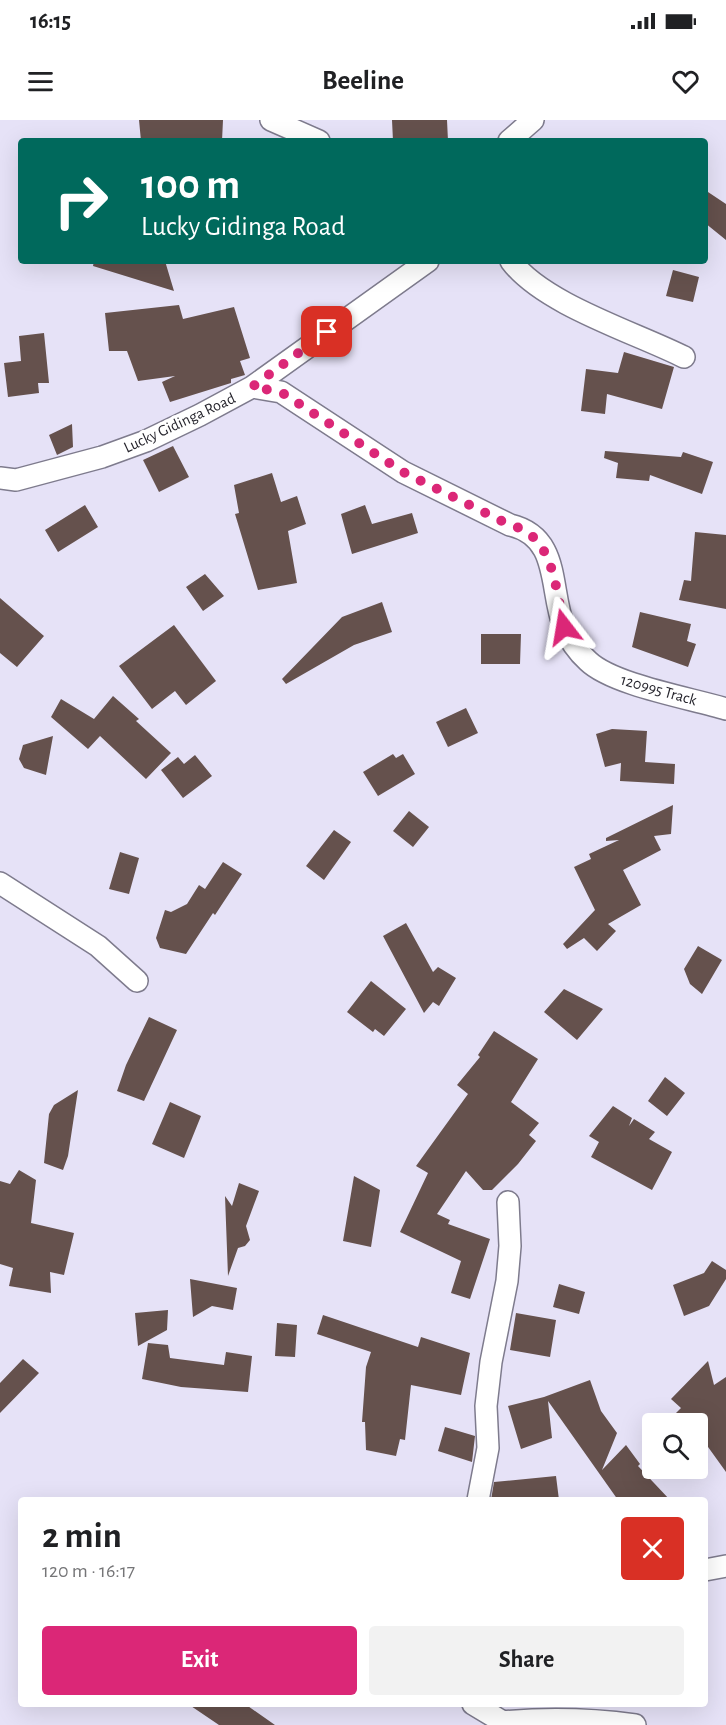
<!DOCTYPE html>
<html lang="en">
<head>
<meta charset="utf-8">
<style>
  :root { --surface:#fff; --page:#f2f2f2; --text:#202124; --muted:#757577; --accent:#db2777 }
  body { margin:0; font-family:"Alegreya Sans",sans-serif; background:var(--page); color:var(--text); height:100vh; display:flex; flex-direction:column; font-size:22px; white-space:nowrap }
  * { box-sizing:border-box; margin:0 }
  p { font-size:20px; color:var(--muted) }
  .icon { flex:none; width:33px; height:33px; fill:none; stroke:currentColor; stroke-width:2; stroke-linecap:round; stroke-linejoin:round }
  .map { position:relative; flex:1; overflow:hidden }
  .panel { position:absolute; left:18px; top:1377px; width:690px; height:210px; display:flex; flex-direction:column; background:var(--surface); border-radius:6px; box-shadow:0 6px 24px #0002 }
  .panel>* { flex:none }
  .hud { position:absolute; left:18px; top:18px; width:690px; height:126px; border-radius:6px; box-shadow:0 6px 24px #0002; background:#00695c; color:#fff; overflow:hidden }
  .fabs { position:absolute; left:642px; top:1293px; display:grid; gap:12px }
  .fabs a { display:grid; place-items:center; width:66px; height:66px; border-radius:6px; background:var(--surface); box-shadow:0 6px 24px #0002; font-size:30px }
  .pin { position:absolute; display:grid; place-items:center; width:51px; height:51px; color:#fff; margin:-26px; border-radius:12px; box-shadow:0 3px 9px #0006 }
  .me { position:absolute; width:66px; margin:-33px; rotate:346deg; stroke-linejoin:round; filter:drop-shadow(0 0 4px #0008) }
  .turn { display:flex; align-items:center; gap:21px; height:126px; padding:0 24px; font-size:27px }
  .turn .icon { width:78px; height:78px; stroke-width:2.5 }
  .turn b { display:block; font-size:42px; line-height:51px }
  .round { display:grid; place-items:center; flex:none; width:63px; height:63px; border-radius:6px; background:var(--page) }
  .overview { display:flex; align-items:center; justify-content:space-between; height:102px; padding:0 24px }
  h1 { font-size:36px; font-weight:700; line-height:45px }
  .action { display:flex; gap:12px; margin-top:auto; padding:12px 24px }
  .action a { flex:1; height:69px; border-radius:6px; background:var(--accent); color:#fff; font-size:24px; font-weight:700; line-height:69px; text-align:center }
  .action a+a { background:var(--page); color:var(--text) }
  .status { display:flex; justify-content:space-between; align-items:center; height:42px; padding:0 30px; background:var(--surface); direction:ltr }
  .status svg { height:16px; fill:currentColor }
  header { display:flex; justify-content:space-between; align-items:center; height:78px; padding:0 24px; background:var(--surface); font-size:27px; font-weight:700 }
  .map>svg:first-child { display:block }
  .building { fill:#65514d }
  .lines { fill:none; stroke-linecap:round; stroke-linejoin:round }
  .minor-casing { stroke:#7e7b8d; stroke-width:24 }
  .minor { stroke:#fff; stroke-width:21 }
  .route { stroke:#db2777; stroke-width:10; stroke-dasharray:0 18 }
  .labels { text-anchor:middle; stroke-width:6; stroke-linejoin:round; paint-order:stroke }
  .street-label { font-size:16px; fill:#26252d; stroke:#fff }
</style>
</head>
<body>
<div class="status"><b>16:15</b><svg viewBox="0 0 49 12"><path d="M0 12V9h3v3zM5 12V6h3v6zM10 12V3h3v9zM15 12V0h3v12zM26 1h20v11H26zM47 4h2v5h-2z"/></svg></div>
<header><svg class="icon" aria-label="menu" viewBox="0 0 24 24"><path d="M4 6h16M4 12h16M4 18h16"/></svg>Beeline<svg class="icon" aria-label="heart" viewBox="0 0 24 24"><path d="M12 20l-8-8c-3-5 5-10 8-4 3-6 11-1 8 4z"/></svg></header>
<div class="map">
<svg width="726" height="1605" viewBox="0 0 726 1605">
  <rect width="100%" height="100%" fill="#e6e2f7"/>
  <path class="building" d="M 139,0 L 223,0 L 222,21 L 141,21 Z
    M 392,0 L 447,0 L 448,21 L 393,21 Z
    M 705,70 L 726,84 L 726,120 L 705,103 Z
    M 94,141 L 165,141 L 174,171 L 93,146 Z
    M 673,150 L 699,157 L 693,182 L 666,176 Z
    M 179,185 L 183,199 L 234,187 L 250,238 L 240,241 L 245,255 L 231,259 L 231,263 L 170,282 L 162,262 L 175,256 L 138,261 L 127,231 L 109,231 L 105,193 Z
    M 44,213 L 49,263 L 38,263 L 39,273 L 8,277 L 4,243 L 21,241 L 19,216 Z
    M 624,232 L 674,247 L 662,289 L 607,274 L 605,294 L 581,291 L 586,249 L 618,253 Z
    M 72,304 L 73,327 L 57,335 L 49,315 Z
    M 173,326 L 189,357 L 159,372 L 143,340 Z
    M 605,331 L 681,337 L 683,332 L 713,342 L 702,374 L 650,355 L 649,361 L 616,358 L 618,343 L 604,338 Z
    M 272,353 L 281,382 L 297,376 L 306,404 L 288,411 L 297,463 L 258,470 L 235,394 L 239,393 L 234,365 Z
    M 85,385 L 98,407 L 58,432 L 45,410 Z
    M 365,385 L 372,404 L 412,393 L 418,413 L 352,434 L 341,394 Z
    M 695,412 L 726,415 L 726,489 L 679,480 L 684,460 L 691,461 Z
    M 205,454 L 224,476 L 203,491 L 186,467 Z
    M 0,478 L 44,516 L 17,547 L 0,533 Z
    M 382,482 L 392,512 L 354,525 L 286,564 L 282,559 L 342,497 Z
    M 640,492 L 691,504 L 687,521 L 696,524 L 688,547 L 632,527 Z
    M 174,505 L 216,561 L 186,585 L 175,571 L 152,589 L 119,546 Z
    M 481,514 L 521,514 L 520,544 L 481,544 Z
    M 113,576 L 139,599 L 136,601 L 171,633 L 146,659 L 100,616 L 88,629 L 51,597 L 61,579 L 94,599 Z
    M 466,588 L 478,613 L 448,627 L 436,602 Z
    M 612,609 L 647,611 L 645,642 L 675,644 L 674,664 L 620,661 L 621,643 L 605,647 L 596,614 Z
    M 53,616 L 46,655 L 24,648 L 19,639 L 23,625 Z
    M 393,634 L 396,638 L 403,634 L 415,654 L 378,676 L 363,652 Z
    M 195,635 L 212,656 L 183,678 L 161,650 L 178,637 L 184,644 Z
    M 673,685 L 671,714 L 654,716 L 661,730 L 623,750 L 641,785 L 608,804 L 616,811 L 597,831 L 584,818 L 567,829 L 563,824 L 595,790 L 574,747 L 591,739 L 589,734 L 619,720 L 606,721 L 606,718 Z
    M 409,691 L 429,707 L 413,727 L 393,711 Z
    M 334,710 L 351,722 L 324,760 L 306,746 Z
    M 120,732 L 139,738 L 129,774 L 109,769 Z
    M 223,742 L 242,754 L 215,795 L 213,793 L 186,834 L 160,828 L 156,818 L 165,790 L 171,792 L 187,784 L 199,765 L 205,769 Z
    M 406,803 L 433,852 L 438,847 L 456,858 L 439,886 L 433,882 L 424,893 L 383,816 Z
    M 698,826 L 722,840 L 702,874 L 690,864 L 684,849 Z
    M 371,861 L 406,889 L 384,916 L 375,909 L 373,912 L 347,892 Z
    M 564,869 L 603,889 L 577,920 L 544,892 Z
    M 149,897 L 177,910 L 144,981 L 117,971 L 126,945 Z
    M 494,911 L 538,939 L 511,982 L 539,1003 L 529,1015 L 536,1021 L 518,1044 L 492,1070 L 483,1070 L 466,1051 L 437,1094 L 450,1100 L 448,1104 L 490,1119 L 470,1179 L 451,1173 L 461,1141 L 400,1112 L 428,1053 L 416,1046 L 468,974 L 457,965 L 480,937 L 478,935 Z
    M 665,957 L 685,973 L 667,996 L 648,981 Z
    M 78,970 L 68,1036 L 63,1050 L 44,1043 L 49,994 L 54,985 Z
    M 170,982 L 201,996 L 184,1038 L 152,1024 Z
    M 613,986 L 632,998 L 629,1006 L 634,999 L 655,1012 L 649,1019 L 672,1032 L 652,1070 L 591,1037 L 599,1022 L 589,1016 Z
    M 19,1050 L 36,1060 L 31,1103 L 74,1113 L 64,1155 L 50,1152 L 51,1173 L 9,1166 L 13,1148 L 0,1144 L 0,1061 L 10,1064 Z
    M 354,1056 L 380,1070 L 371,1127 L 343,1121 Z
    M 239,1063 L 259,1071 L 246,1106 L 250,1120 L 245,1126 L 238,1128 L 228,1156 L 225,1076 L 232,1086 Z
    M 712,1141 L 726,1150 L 726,1159 L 709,1186 L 684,1196 L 673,1165 L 704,1153 Z
    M 190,1159 L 237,1168 L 233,1190 L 212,1186 L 193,1197 Z
    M 559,1164 L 585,1172 L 579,1194 L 553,1187 Z
    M 168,1190 L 167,1210 L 138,1226 L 135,1193 Z
    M 516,1193 L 556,1200 L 550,1237 L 510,1230 Z
    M 323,1195 L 418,1227 L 421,1217 L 470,1233 L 461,1275 L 411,1265 L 405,1320 L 400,1319 L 396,1336 L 366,1330 L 365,1302 L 362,1302 L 366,1247 L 371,1232 L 317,1214 Z
    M 277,1203 L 297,1205 L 295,1237 L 275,1236 Z
    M 148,1223 L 168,1225 L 170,1238 L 224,1245 L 226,1232 L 252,1236 L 248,1272 L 181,1267 L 142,1259 Z
    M 23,1239 L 39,1253 L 0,1293 L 0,1263 Z
    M 708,1241 L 714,1265 L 726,1257 L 726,1352 L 698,1313 L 698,1304 L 665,1304 L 681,1288 L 671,1279 Z
    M 590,1260 L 601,1291 L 617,1313 L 602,1350 L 626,1325 L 640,1344 L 638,1346 L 670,1380 L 618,1380 L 548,1281 L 552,1318 L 521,1329 L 508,1286 L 544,1277 Z
    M 445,1307 L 475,1316 L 472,1342 L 438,1331 Z
    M 556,1356 L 559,1380 L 491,1380 L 494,1362 Z
    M 188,1584 L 245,1584 L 275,1605 L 219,1605 Z"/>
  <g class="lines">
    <defs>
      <path id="minor" d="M 271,0 L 319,21
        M 509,21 L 533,0
        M 511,141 C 543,184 634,212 684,237
        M 252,267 L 281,272 L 403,352 L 510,405 C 561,417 549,469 564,507 C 569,519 578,532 588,541 C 613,565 690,578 726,589
        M 0,358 L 16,360 L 102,337 L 146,321 L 200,295 L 252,267 L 428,141
        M 0,763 L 98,826 L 137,861
        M 478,1380 L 488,1328 L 486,1286 L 491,1242 L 507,1161 L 510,1126 L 508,1082
        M 705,1450 L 726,1446
        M 473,1584 L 503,1602
        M 503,1602 C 547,1598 591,1599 635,1605"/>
    </defs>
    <use href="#minor" class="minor-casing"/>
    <use href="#minor" class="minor"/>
  </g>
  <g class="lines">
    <path class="route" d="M 327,212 L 252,267 L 281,272 L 403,352 L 510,405 C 555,416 555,469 564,507"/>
  </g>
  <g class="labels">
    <g class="street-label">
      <text transform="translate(179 302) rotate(-25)" y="6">Lucky Gidinga Road</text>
      <text transform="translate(659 569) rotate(16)" y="6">120995 Track</text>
    </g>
  </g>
</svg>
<div class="fabs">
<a><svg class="icon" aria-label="search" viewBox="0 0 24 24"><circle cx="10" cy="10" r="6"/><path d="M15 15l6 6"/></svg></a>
</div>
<div class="pin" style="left:327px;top:212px;background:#d93025"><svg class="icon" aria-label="arrive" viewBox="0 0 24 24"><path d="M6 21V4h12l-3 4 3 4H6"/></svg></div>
<svg class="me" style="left:564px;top:507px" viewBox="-20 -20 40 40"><path d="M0-17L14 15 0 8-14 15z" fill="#db2777" stroke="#fff" stroke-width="4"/></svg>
<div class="hud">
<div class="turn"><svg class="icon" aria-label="right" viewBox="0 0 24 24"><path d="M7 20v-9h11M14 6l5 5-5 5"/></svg><div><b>100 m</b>Lucky Gidinga Road</div></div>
</div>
<section class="panel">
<div class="overview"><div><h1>2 min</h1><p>120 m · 16:17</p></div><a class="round" style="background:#d93025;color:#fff"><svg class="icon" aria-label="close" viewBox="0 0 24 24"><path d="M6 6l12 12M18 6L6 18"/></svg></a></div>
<div class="action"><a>Exit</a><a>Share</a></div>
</section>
</div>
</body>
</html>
